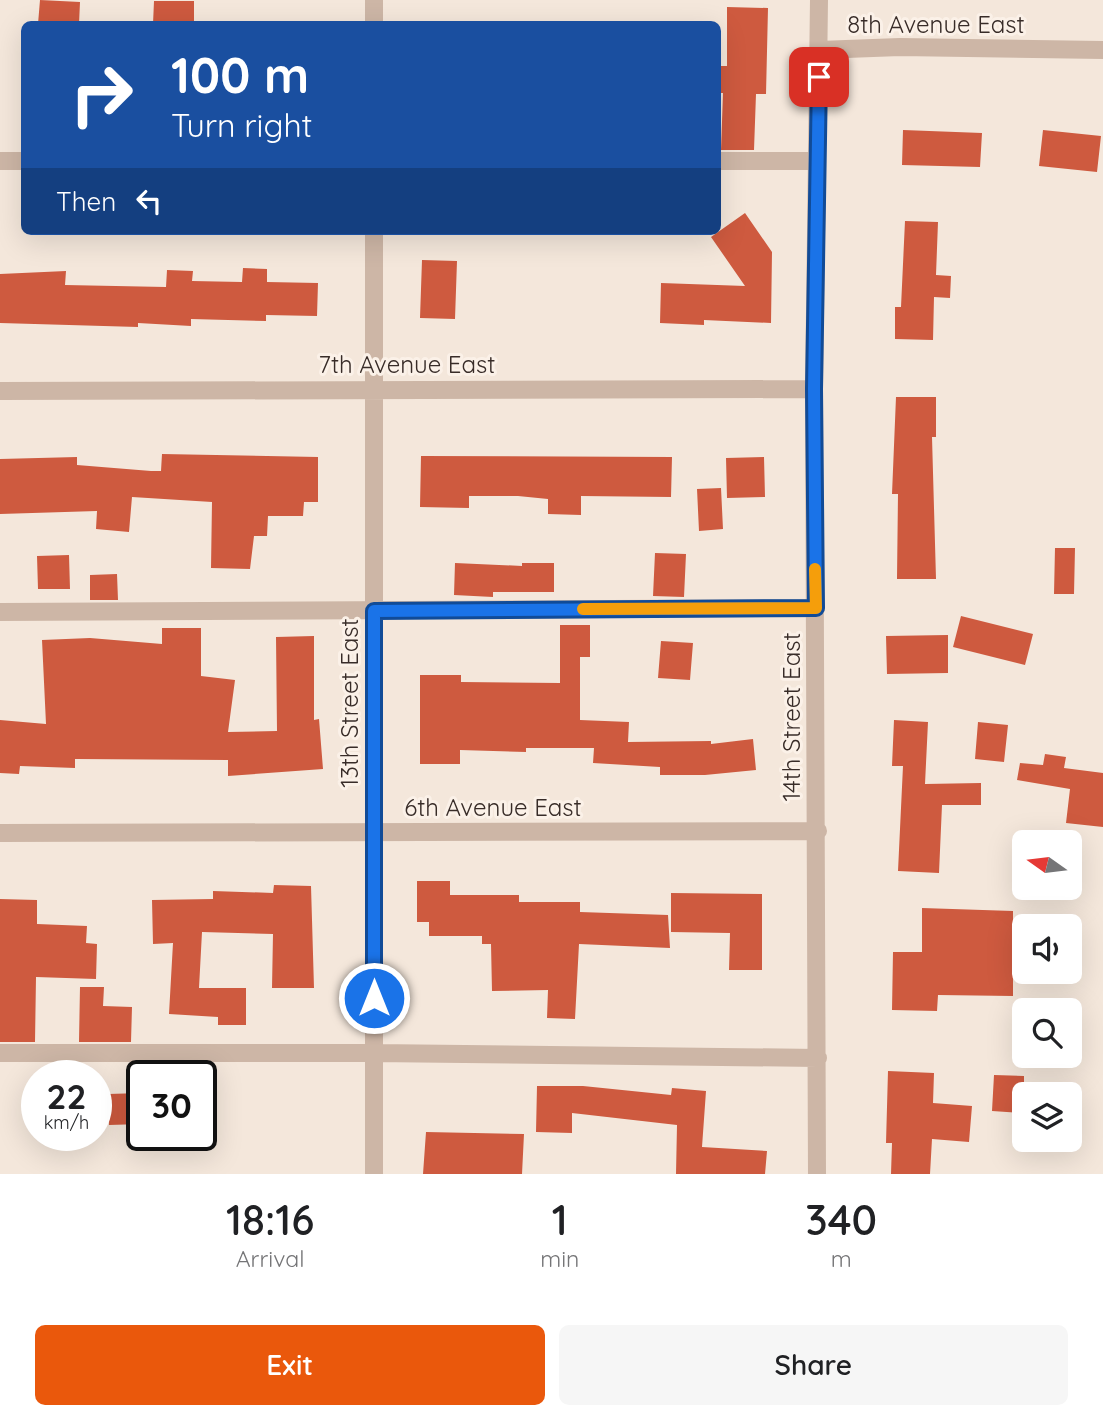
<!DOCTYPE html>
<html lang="en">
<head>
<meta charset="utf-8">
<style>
  :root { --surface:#fff; --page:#f6f6f6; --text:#202124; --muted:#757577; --accent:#ea580c }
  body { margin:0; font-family:Quicksand,sans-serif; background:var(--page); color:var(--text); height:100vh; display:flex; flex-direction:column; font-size:26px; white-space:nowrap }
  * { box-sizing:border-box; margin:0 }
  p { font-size:23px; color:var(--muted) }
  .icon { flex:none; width:38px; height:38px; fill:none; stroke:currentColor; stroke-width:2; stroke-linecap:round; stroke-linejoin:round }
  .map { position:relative; height:1174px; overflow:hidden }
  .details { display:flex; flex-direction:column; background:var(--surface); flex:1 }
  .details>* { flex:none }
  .hud { position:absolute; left:21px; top:21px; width:700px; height:214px; border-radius:10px; box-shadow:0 7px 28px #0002; background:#1a4fa0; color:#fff; overflow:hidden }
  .needle { width:46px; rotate:284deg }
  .controls { position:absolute; left:1012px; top:830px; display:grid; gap:14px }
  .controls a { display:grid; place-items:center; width:70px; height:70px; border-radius:10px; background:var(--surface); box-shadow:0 7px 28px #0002; font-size:35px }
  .speed { position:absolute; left:21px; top:1060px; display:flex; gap:14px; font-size:35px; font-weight:700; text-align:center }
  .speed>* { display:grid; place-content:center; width:91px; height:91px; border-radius:50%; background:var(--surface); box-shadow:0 7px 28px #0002; line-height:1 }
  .speed small { font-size:18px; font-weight:400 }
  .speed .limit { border:4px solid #111; border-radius:10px; background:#fff; color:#111 }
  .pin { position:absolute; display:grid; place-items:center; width:60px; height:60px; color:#fff; margin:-30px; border-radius:14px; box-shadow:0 4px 10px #0006 }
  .me { position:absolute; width:77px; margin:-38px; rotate:0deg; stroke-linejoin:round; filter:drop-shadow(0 0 5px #0008) }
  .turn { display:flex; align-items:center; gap:24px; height:147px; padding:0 35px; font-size:32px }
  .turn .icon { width:91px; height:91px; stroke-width:2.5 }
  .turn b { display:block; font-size:49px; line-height:60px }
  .then { display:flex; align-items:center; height:66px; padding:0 35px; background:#0003; gap:14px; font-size:26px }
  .eta { display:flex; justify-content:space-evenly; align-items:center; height:119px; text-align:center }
  .eta b { font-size:42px; font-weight:600; line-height:49px }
  .action { display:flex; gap:14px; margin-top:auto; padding:14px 35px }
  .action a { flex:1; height:80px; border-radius:10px; background:var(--accent); color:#fff; font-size:28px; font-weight:600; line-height:80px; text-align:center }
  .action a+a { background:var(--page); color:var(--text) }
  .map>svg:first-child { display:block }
  .building { fill:#ce5a3f }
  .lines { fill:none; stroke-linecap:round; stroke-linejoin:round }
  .minor { stroke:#cdb6a6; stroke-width:18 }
  .route-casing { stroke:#114b97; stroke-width:18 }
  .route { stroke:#1a73e8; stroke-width:12 }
  .slow { stroke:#f59e0b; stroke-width:12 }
  .labels { text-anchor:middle; stroke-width:6; stroke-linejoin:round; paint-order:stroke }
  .street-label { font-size:24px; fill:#382c28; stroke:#fbf1e8 }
</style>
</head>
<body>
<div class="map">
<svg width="1103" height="1174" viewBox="0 0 1103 1174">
  <rect width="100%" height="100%" fill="#f4e7db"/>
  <path class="building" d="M 40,0 L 80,2 L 79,24 L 38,24 Z
    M 154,1 L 194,1 L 194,24 L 153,24 Z
    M 727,7 L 768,8 L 766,94 L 756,94 L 754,150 L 721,150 L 723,93 L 720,93 L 721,66 L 727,66 Z
    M 903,130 L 982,133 L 980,167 L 902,165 Z
    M 1043,130 L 1101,136 L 1097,172 L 1039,166 Z
    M 745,213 L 772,252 L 771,323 L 704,320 L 704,325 L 660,323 L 661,283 L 745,286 L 711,237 Z
    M 905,221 L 938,222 L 936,275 L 951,276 L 950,298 L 934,297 L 933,340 L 895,339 L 895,307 L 901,307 Z
    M 422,260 L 457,261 L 455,319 L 420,318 Z
    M 243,268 L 267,269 L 267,282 L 318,283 L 317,316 L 266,315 L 266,321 L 191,319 L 191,326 L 138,323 L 138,327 L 0,323 L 0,274 L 66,271 L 65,285 L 166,287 L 167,270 L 193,271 L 192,281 L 242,282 Z
    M 896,397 L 936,397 L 936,437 L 932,437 L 936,579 L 897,579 L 898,494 L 892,494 Z
    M 162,454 L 318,457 L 318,502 L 304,502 L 303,516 L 268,516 L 267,536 L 254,536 L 250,569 L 211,568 L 212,502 L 132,497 L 129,532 L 96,529 L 97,511 L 0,514 L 0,459 L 77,457 L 77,465 L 151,471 L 161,471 Z
    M 421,456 L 672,457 L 671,497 L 581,496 L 581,515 L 548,514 L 548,499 L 518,496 L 469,496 L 469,508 L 420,507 Z
    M 764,457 L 765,497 L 727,498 L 726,458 Z
    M 721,488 L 723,529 L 699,531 L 697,489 Z
    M 1055,548 L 1075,548 L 1074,594 L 1054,594 Z
    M 655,553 L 686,554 L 684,597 L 653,596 Z
    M 69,555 L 70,589 L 38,589 L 37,556 Z
    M 455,563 L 522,566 L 522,563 L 554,563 L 554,592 L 493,592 L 493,597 L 454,595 Z
    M 117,574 L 118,600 L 90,600 L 90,575 Z
    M 961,616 L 1033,634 L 1025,665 L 953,647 Z
    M 560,625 L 590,625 L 590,657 L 580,657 L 580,720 L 629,722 L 628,742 L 711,741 L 711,744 L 753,739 L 756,770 L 705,775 L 660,775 L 660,767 L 593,763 L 594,748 L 526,748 L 526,752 L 460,750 L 460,764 L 420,764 L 420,675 L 461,675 L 461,682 L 560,683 Z
    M 162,628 L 201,628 L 201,676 L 235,680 L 228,732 L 277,731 L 276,637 L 314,636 L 314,720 L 319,719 L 323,769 L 228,776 L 228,760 L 75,759 L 75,768 L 20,766 L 19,774 L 0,773 L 0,720 L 46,724 L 42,640 L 90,638 L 162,644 Z
    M 948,635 L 948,673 L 887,674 L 886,636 Z
    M 661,641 L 693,643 L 690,680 L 658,678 Z
    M 894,720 L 928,722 L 925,784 L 981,783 L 981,805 L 942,805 L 939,873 L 898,871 L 903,766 L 892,766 Z
    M 978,722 L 1008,725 L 1004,762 L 975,759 Z
    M 1045,754 L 1066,757 L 1064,768 L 1103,773 L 1103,827 L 1066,823 L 1070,789 L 1017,780 L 1020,763 L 1043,765 Z
    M 417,881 L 450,881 L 450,895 L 519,895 L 519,902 L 580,902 L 580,912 L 668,915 L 670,948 L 579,944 L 575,1019 L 547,1018 L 548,990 L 492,991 L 491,944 L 482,944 L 482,936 L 429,936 L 429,922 L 417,922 Z
    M 274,885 L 311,886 L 314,988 L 272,988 L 273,934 L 202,932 L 199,988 L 246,988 L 246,1025 L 218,1025 L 218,1017 L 169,1014 L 173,943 L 153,944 L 152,900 L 213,899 L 213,891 L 273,893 Z
    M 671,893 L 762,894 L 762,970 L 729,970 L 730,933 L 671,932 Z
    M 0,899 L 37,900 L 37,924 L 87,926 L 86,943 L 97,944 L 96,979 L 36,977 L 35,1042 L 0,1042 Z
    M 922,908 L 1013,911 L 1013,996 L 938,995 L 937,1011 L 892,1010 L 893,952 L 922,952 Z
    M 80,987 L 104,987 L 103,1006 L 132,1007 L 131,1042 L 79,1042 Z
    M 888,1071 L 934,1073 L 933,1103 L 972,1106 L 969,1142 L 932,1139 L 930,1174 L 891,1174 L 892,1143 L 886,1143 Z
    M 994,1075 L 1024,1076 L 1024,1113 L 992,1111 Z
    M 537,1086 L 583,1086 L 671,1095 L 672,1088 L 706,1091 L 702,1147 L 767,1151 L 765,1174 L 676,1174 L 677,1125 L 572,1113 L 572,1133 L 536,1132 Z
    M 142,1093 L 142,1124 L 109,1125 L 108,1094 Z
    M 426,1132 L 524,1134 L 522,1174 L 423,1174 Z"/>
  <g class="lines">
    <path class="minor" d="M 374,24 L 374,0
      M 819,50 L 900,47 L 1103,50
      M 0,161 L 24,161
      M 718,161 L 817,161
      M 374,231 L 374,1174
      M 0,391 L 814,389
      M 0,612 L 816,608
      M 0,833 L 818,831
      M 0,1053 L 374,1053 L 818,1058
      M 817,1174 L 814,389 L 819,0"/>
  </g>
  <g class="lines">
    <defs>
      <path id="route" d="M 374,998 L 374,611 L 816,608 L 814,389 L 819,77"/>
    </defs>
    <use href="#route" class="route-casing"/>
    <use href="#route" class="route"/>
    <path class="slow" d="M 583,609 L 816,608 L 815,569"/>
  </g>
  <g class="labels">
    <g class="street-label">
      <text x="936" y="33">8th Avenue East</text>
      <text x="407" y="373">7th Avenue East</text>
      <text transform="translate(350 703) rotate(-90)" y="8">13th Street East</text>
      <text transform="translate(792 717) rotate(-90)" y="8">14th Street East</text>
      <text x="493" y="816">6th Avenue East</text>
    </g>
  </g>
</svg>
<div class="controls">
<a><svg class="needle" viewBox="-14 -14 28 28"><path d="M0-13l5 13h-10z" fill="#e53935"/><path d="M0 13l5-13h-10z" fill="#757577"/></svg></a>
<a><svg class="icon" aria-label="sound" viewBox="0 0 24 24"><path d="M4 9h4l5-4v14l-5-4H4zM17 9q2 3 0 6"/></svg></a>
<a><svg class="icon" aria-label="search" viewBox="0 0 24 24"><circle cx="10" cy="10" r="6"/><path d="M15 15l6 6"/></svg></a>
<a><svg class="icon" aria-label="layers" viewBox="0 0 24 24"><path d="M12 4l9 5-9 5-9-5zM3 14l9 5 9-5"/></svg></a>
</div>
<div class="speed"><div>22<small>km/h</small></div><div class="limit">30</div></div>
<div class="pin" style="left:819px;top:77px;background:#d93025"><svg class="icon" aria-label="arrive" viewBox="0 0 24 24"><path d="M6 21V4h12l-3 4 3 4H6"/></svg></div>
<svg class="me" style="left:374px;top:998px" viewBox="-20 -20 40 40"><circle r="17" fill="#1a73e8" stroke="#fff" stroke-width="3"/><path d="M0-11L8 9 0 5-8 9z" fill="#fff"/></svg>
<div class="hud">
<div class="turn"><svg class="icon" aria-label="right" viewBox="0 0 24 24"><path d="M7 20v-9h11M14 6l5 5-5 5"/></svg><div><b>100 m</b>Turn right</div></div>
<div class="then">Then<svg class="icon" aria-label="left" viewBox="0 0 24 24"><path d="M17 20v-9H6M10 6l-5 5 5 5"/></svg></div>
</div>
</div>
<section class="details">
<div class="eta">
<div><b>18:16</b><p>Arrival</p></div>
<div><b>1</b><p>min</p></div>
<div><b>340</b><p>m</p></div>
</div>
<div class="action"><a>Exit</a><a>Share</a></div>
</section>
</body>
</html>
